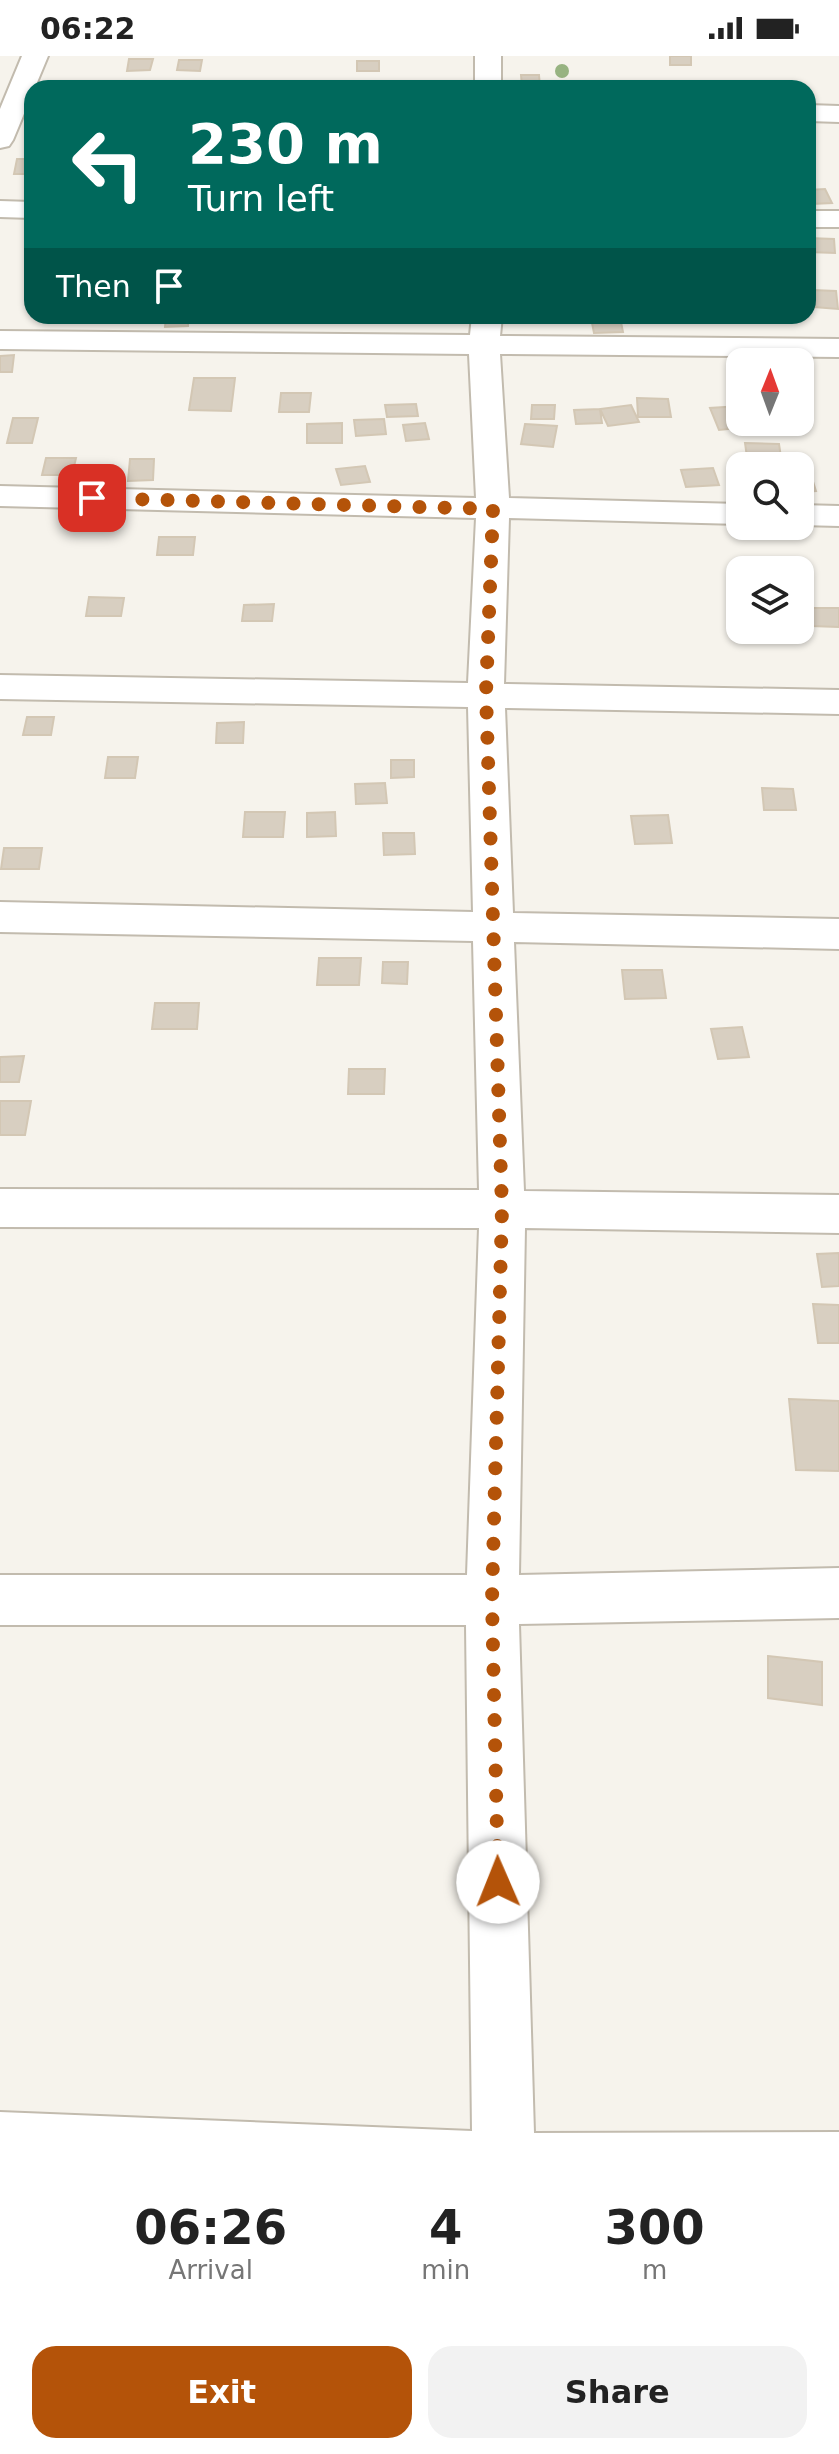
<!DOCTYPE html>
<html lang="en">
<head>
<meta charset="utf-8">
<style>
  :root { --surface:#fff; --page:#f2f2f2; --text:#222; --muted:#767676; --accent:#b45309 }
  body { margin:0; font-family:"DejaVu Sans",sans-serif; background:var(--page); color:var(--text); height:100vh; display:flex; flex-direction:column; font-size:30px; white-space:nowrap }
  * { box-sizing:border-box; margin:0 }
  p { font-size:26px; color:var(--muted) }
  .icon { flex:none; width:44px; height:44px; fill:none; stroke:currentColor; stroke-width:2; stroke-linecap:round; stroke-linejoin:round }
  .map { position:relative; height:2118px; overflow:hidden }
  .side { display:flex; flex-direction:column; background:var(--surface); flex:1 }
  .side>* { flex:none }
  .banner { position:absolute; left:24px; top:24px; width:792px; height:244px; border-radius:24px; box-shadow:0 2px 6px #0004; background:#00695c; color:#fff; overflow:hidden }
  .needle { width:52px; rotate:1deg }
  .fabs { position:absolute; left:726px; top:292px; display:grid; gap:16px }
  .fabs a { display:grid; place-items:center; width:88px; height:88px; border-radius:16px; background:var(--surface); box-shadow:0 2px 6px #0004; font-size:40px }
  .pin { position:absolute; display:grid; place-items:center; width:68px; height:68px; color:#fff; margin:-34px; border-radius:16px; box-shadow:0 4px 12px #0006 }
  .me { position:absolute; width:88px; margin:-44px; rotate:359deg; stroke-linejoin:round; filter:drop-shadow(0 0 6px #0008) }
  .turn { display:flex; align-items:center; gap:28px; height:168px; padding:0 32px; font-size:36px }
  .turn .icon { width:104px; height:104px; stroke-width:2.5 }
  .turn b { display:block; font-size:56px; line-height:68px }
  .then { display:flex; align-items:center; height:76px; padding:0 32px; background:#0003; gap:16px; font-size:30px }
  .eta { display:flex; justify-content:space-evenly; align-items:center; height:136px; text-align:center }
  .eta b { font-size:48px; font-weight:700; line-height:56px }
  .primary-button { display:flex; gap:16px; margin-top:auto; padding:16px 32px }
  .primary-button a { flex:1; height:92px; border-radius:24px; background:var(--accent); color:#fff; font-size:32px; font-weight:700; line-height:92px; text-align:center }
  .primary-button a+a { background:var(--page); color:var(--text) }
  .status { display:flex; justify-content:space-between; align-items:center; height:56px; padding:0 40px; background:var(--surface); direction:ltr }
  .status svg { height:22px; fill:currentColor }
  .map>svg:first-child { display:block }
  .building { fill:#d8cfc1; stroke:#d3c7b4; stroke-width:2 }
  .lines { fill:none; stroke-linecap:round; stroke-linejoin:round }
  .minor-casing { stroke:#c2bbae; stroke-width:4 }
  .minor { fill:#fff; fill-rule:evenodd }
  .tree { fill:#97b381 }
  .route { stroke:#b45309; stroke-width:14; stroke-dasharray:0 25.2 }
</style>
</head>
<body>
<div class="status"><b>06:22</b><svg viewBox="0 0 49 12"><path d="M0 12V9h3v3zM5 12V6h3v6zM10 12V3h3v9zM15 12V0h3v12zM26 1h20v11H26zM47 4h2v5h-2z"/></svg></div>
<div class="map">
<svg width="839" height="2118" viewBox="0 0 839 2118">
  <rect width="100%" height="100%" fill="#f6f3ec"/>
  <path class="building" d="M 670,0 L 691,0 L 691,9 L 670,9 Z
    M 129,3 L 153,3 L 150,14 L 127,15 Z
    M 179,4 L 202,4 L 200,15 L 177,14 Z
    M 357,5 L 379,5 L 379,15 L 357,15 Z
    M 521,19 L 539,19 L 540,31 L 522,31 Z
    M 17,103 L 32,103 L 32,118 L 14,118 Z
    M 825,133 L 832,147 L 811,148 L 808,134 Z
    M 808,182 L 834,183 L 835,197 L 808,196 Z
    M 812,234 L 836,235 L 838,253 L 814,251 Z
    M 166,260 L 188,260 L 188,270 L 165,271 Z
    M 620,261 L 623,276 L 594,277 L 591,262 Z
    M 14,299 L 12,316 L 0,316 L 0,300 Z
    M 194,322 L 235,322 L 231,355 L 189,354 Z
    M 281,337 L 311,337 L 309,356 L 279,356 Z
    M 637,342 L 668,343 L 671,361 L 638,361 Z
    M 416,348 L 418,360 L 387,361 L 385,349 Z
    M 532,349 L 555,349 L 554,363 L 531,363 Z
    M 631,349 L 639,366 L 608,370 L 600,353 Z
    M 740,350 L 740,366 L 747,366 L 749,371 L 719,374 L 710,352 Z
    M 600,353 L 602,367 L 576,368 L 574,354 Z
    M 13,362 L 38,362 L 32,387 L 7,387 Z
    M 384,363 L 386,378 L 356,380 L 354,364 Z
    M 342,367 L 342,387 L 307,387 L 307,368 Z
    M 425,367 L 429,383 L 406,385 L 403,369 Z
    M 525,368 L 557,370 L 553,391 L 521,388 Z
    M 745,387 L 779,388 L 782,408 L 748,408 Z
    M 46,402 L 76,402 L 72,419 L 42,419 Z
    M 130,403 L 154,403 L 153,424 L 128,425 Z
    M 365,410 L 370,426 L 341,429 L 336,413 Z
    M 713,412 L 719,429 L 686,431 L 681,414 Z
    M 800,416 L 810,416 L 816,435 L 800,436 Z
    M 159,481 L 195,481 L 193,499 L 157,499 Z
    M 89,541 L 124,542 L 121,560 L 86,560 Z
    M 274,548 L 272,565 L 242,565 L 244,549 Z
    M 809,552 L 839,552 L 839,571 L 811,570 Z
    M 27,661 L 54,661 L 51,679 L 23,679 Z
    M 244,666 L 243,687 L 216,687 L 217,667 Z
    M 108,701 L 138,701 L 135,722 L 105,722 Z
    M 391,704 L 414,704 L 414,721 L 391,722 Z
    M 385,727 L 387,747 L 356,748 L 355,728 Z
    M 762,732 L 793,733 L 796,754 L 764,754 Z
    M 245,756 L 285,756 L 283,781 L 243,781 Z
    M 335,756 L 336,780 L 307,781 L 307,757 Z
    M 668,759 L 672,787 L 635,788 L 631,760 Z
    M 383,777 L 414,777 L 415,798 L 384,799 Z
    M 4,792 L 42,792 L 39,813 L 1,813 Z
    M 319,902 L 361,902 L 359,929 L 317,929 Z
    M 383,906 L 408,906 L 407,928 L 382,927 Z
    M 622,914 L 662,914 L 666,942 L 625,943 Z
    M 155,947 L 199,947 L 197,973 L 152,973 Z
    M 742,971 L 749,1001 L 718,1003 L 711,973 Z
    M 24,1000 L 19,1026 L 0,1026 L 0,1001 Z
    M 349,1013 L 385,1013 L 384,1038 L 348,1038 Z
    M 0,1045 L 31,1045 L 25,1079 L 0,1079 Z
    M 839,1197 L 839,1230 L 822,1231 L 817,1198 Z
    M 813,1248 L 839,1249 L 839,1287 L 818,1287 Z
    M 789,1343 L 839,1345 L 839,1415 L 796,1414 Z
    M 768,1600 L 822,1606 L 822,1649 L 768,1642 Z"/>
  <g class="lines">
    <defs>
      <path id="minor" d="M 22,0 L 48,0 L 13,84 L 9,90 L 0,92 L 0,53 Z
        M 475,0 L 501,0 L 501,32 L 475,32 Z
        M 808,49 L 839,50 L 839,66 L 808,65 Z
        M 0,145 L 32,146 L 32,162 L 0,161 Z
        M 808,155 L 839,155 L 839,171 L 808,171 Z
        M 472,260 L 502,260 L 500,280 L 839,283 L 839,301 L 500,298 L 509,442 L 740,448 L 740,468 L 509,462 L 504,628 L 839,634 L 839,658 L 505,652 L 513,857 L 839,863 L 839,893 L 514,886 L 524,1135 L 839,1139 L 839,1177 L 525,1172 L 519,1519 L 839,1512 L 839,1562 L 519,1568 L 534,2077 L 839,2076 L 839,2118 L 0,2118 L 0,2056 L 472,2075 L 466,1569 L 0,1569 L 0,1519 L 467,1519 L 479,1172 L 0,1171 L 0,1133 L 479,1134 L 473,885 L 0,876 L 0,846 L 473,856 L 468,651 L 0,643 L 0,619 L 468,627 L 476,462 L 0,450 L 0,430 L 476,442 L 469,298 L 0,293 L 0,275 L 470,279 Z
        M 800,449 L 839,450 L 839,470 L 800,469 Z"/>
    </defs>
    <use href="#minor" class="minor-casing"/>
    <use href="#minor" class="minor"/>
  </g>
  <circle class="tree" cx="562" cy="15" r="7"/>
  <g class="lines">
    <path class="route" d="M 92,442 L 493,453 L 486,637 L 502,1153 L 492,1544 L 498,1826"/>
  </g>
</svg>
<div class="fabs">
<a><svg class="needle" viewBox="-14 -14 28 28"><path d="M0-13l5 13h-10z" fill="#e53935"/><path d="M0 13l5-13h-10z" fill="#767676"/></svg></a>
<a><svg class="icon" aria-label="search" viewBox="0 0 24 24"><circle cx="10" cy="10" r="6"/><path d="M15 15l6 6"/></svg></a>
<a><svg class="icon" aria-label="layers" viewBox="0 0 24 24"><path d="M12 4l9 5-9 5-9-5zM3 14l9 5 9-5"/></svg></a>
</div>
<div class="pin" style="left:92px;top:442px;background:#d93025"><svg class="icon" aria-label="arrive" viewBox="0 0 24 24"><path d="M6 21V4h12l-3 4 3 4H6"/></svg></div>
<svg class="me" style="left:498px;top:1826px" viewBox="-20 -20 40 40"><circle r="19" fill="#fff"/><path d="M0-13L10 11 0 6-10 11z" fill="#b45309"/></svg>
<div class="banner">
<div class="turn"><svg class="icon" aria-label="left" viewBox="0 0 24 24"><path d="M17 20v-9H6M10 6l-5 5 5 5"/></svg><div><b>230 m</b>Turn left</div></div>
<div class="then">Then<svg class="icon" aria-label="arrive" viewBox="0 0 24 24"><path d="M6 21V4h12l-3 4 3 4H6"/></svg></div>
</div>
</div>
<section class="side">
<div class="eta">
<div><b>06:26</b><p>Arrival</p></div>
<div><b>4</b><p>min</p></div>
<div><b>300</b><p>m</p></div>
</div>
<div class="primary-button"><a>Exit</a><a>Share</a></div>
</section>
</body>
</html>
